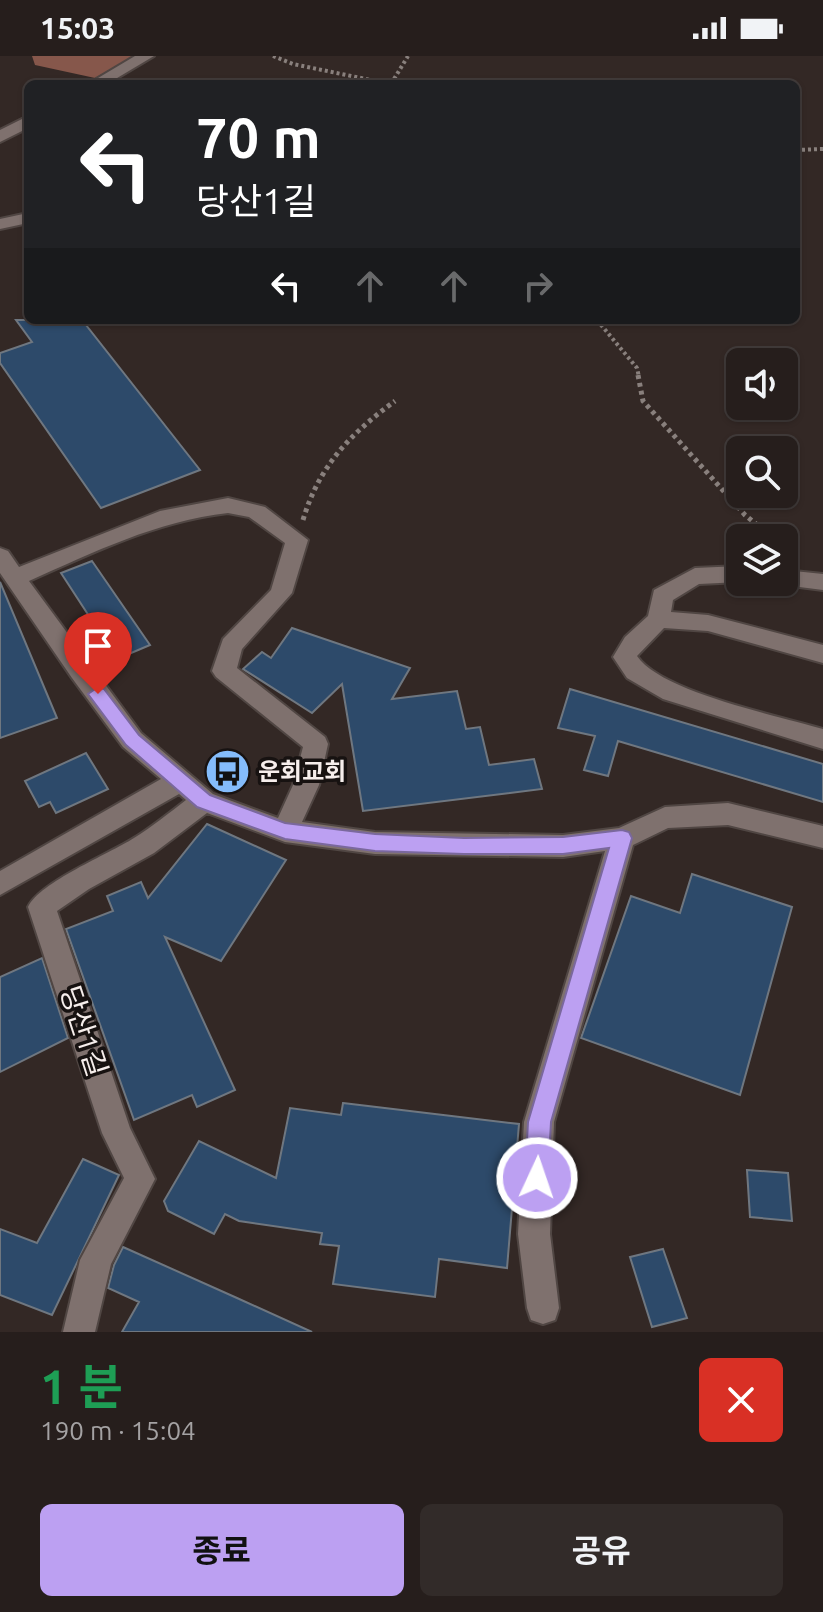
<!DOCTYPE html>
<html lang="ko">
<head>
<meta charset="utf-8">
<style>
  :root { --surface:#261e1c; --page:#322b29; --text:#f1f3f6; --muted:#a4a2a3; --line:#423c3b; --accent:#bca0f2 }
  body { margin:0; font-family:Ubuntu,"Noto Sans KR",sans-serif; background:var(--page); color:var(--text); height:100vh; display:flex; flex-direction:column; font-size:30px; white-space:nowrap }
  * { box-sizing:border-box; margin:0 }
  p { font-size:26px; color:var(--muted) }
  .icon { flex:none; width:44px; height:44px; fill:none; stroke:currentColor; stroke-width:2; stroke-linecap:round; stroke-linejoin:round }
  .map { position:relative; height:1276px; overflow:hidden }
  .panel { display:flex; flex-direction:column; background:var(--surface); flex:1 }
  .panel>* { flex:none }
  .hud { position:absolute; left:24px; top:24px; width:776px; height:244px; border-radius:12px; box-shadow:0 2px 6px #0004,0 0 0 2px var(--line); background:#202124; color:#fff; overflow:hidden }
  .fabs { position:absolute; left:726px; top:292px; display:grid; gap:16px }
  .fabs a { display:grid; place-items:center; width:72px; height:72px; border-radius:12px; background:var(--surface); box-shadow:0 2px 6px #0004,0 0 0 2px var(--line); font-size:40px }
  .pin { position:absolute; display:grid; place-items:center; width:68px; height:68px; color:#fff; margin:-82px -34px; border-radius:50% 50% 50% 0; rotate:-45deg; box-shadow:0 0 8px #0007 }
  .pin .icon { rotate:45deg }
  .me { position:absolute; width:88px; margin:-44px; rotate:3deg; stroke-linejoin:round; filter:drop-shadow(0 0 6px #0008) }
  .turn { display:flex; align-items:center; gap:28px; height:168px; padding:0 40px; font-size:36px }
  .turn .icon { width:104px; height:104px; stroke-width:2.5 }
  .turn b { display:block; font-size:56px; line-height:68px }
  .lanes { display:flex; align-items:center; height:76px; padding:0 40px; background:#0003; justify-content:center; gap:40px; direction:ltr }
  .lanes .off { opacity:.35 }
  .round { display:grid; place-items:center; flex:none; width:84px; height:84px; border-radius:12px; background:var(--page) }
  .overview { display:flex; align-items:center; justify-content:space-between; height:136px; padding:0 40px }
  h1 { font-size:48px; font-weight:700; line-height:60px; color:#1e9e55 }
  .cta { display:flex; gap:16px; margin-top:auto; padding:16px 40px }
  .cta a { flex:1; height:92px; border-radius:12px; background:var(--accent); color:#111; font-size:32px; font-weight:700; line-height:92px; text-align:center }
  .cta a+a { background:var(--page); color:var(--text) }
  .status { display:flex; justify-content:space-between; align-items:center; height:56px; padding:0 40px; background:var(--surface); direction:ltr }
  .status svg { height:22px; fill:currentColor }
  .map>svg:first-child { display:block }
  .forest { fill:#86574b }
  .building { fill:#2d4a6a; stroke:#6f7780; stroke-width:2 }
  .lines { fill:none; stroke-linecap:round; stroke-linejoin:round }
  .minor-casing { stroke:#504643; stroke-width:4 }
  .path-far1 { stroke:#89807d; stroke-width:4; stroke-dasharray:3 3; stroke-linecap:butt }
  .path { stroke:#89807d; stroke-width:5; stroke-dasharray:4 4; stroke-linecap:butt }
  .minor { fill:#7f716e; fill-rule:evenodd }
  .route { fill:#bca0f2; stroke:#7a689d; stroke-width:2 }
  .labels { text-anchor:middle; stroke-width:7; stroke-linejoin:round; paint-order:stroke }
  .poi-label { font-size:24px; font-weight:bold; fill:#f6eeec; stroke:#171211; text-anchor:start }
  .near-street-label { font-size:28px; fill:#f6eeec; stroke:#171211 }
</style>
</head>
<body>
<div class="status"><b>15:03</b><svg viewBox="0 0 49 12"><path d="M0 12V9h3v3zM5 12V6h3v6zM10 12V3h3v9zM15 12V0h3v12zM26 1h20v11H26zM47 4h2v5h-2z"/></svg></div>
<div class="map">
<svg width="823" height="1276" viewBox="0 0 823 1276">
  <rect width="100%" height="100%" fill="#332825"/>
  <path class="forest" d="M 32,0 L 134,0 L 95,22 L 35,9 Z"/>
  <path class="building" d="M 16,264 L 82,264 L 200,414 L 101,452 L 0,307 L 0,297 L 32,286 Z
    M 92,505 L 150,589 L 117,603 L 61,517 Z
    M 0,526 L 57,662 L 0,682 Z
    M 292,572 L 410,612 L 392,643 L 457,635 L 466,673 L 480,671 L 489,709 L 534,703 L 542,733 L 363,755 L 342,628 L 312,657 L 243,613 L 262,596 L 271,602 Z
    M 570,633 L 823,708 L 823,746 L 618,685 L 608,720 L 584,714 L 595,680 L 558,672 Z
    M 86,697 L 108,733 L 56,757 L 50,746 L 39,751 L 25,725 Z
    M 207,768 L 286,804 L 221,905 L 165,881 L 235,1034 L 197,1051 L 192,1039 L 134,1064 L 66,873 L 113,855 L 107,840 L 141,826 L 148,842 Z
    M 692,818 L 792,851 L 740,1039 L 581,982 L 631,840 L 680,857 Z
    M 42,902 L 68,982 L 0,1016 L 0,921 Z
    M 343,1047 L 519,1068 L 507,1212 L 439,1203 L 435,1241 L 333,1228 L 339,1190 L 320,1188 L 322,1177 L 239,1165 L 225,1158 L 214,1178 L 168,1155 L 164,1145 L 199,1085 L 276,1122 L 290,1052 L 341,1059 Z
    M 83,1103 L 119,1119 L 52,1259 L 0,1239 L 0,1173 L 37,1187 Z
    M 747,1114 L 788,1117 L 792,1165 L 750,1161 Z
    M 123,1191 L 237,1242 L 312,1276 L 122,1276 L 139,1246 L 108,1232 L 114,1209 Z
    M 663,1193 L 687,1262 L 652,1271 L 630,1201 Z"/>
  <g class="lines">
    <defs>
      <path id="minor" d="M 135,0 L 154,0 L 107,28 L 88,28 Z
        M 28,60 L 28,72 L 0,86 L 0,74 Z
        M 28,157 L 28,167 L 0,173 L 0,163 Z
        M 228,442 L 265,451 L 308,484 L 292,537 L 242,593 L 237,612 L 325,681 L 328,688 L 319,729 L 302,766 L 375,776 L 563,779 L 619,772 L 665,751 L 728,747 L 823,770 L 823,792 L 728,769 L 668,772 L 633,789 L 554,1066 L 550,1178 L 559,1252 L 555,1264 L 543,1268 L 531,1264 L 527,1252 L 518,1178 L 524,1066 L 605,795 L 563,801 L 375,798 L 285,786 L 207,757 L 154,797 L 89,833 L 57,855 L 130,1072 L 155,1123 L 111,1208 L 95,1276 L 63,1276 L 80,1204 L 124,1122 L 102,1077 L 28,851 C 40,826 109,798 134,782 C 152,771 169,757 186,744 L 179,738 L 0,839 L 0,815 L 161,723 L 123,691 L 72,622 L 0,517 L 0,492 L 8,495 L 19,511 L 160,455 ZM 228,457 L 249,461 L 285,487 L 271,534 L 223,583 L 212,615 L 216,621 L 303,691 L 293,729 L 278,762 L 213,738 L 141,677 L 29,525 C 94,496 157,465 228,457 Z
        M 740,510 L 740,526 L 699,528 L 673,544 L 671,556 L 708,559 L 823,589 L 823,607 L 708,575 L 664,572 L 637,600 C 661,636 779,660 823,673 L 823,693 L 663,643 L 627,622 L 613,601 L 625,581 L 648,560 L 654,534 L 695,512 Z
        M 784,514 L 823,518 L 823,534 L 776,528 L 784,526 Z"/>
    </defs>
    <use href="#minor" class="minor-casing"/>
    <path class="path-far1" d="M 273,0 L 293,8 L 390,28
      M 391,28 L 408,0
      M 796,94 L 823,93
      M 597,264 L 637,312 L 639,321"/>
    <path class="path" d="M 638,319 L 643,345 L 745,459 L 773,482
      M 303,464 C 319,410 350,378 395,345"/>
    <use href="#minor" class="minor"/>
  </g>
  <path class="route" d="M 98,631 L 104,633 L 139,679 L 210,739 L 285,767 L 375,778 L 464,782 L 563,781 L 622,774 L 629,776 L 632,782 L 551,1066 L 548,1122 L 545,1130 L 537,1134 L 528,1130 L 525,1122 L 528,1066 L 609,792 L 563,798 L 464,798 L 375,795 L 285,783 L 197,751 L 126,689 L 88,638 Z"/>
  <defs>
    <symbol id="bus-disc" viewBox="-11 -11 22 22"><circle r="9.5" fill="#84bcfb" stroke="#171211"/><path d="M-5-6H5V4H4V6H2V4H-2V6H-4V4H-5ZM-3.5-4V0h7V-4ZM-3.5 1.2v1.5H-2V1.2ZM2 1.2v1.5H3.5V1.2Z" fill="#111"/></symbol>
  </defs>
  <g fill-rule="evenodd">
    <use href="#bus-disc" x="202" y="690" width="51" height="51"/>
  </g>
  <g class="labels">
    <g class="poi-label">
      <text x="258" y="724">운회교회</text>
    </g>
    <g class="near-street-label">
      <text transform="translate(84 975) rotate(72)" y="10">당산1길</text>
    </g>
  </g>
</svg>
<div class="fabs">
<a><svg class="icon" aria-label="sound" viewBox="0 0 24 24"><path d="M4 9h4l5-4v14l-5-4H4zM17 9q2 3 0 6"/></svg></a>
<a><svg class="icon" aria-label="search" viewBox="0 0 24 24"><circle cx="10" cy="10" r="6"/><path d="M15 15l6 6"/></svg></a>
<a><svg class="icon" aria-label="layers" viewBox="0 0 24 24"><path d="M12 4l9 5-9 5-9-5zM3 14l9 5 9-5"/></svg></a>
</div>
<div class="pin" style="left:98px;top:638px;background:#d93025"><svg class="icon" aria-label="arrive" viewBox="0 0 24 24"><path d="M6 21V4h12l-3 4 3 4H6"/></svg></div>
<svg class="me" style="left:537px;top:1122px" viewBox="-20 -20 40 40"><circle r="17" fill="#bca0f2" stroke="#fff" stroke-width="3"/><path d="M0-11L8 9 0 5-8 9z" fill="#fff"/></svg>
<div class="hud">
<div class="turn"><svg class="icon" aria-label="left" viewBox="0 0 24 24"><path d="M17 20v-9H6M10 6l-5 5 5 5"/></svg><div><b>70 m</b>당산1길</div></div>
<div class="lanes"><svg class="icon" aria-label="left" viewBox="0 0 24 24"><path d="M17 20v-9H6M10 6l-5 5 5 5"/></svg><svg class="icon off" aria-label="ahead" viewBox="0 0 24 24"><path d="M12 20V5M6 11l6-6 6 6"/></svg><svg class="icon off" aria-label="ahead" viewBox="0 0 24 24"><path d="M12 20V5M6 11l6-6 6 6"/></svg><svg class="icon off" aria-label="right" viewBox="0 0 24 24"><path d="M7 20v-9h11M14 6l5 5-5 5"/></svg></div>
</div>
</div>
<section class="panel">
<div class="overview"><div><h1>1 분</h1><p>190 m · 15:04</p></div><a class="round" style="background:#d93025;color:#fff"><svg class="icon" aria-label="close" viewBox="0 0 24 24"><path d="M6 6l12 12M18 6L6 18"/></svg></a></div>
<div class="cta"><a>종료</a><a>공유</a></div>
</section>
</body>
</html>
